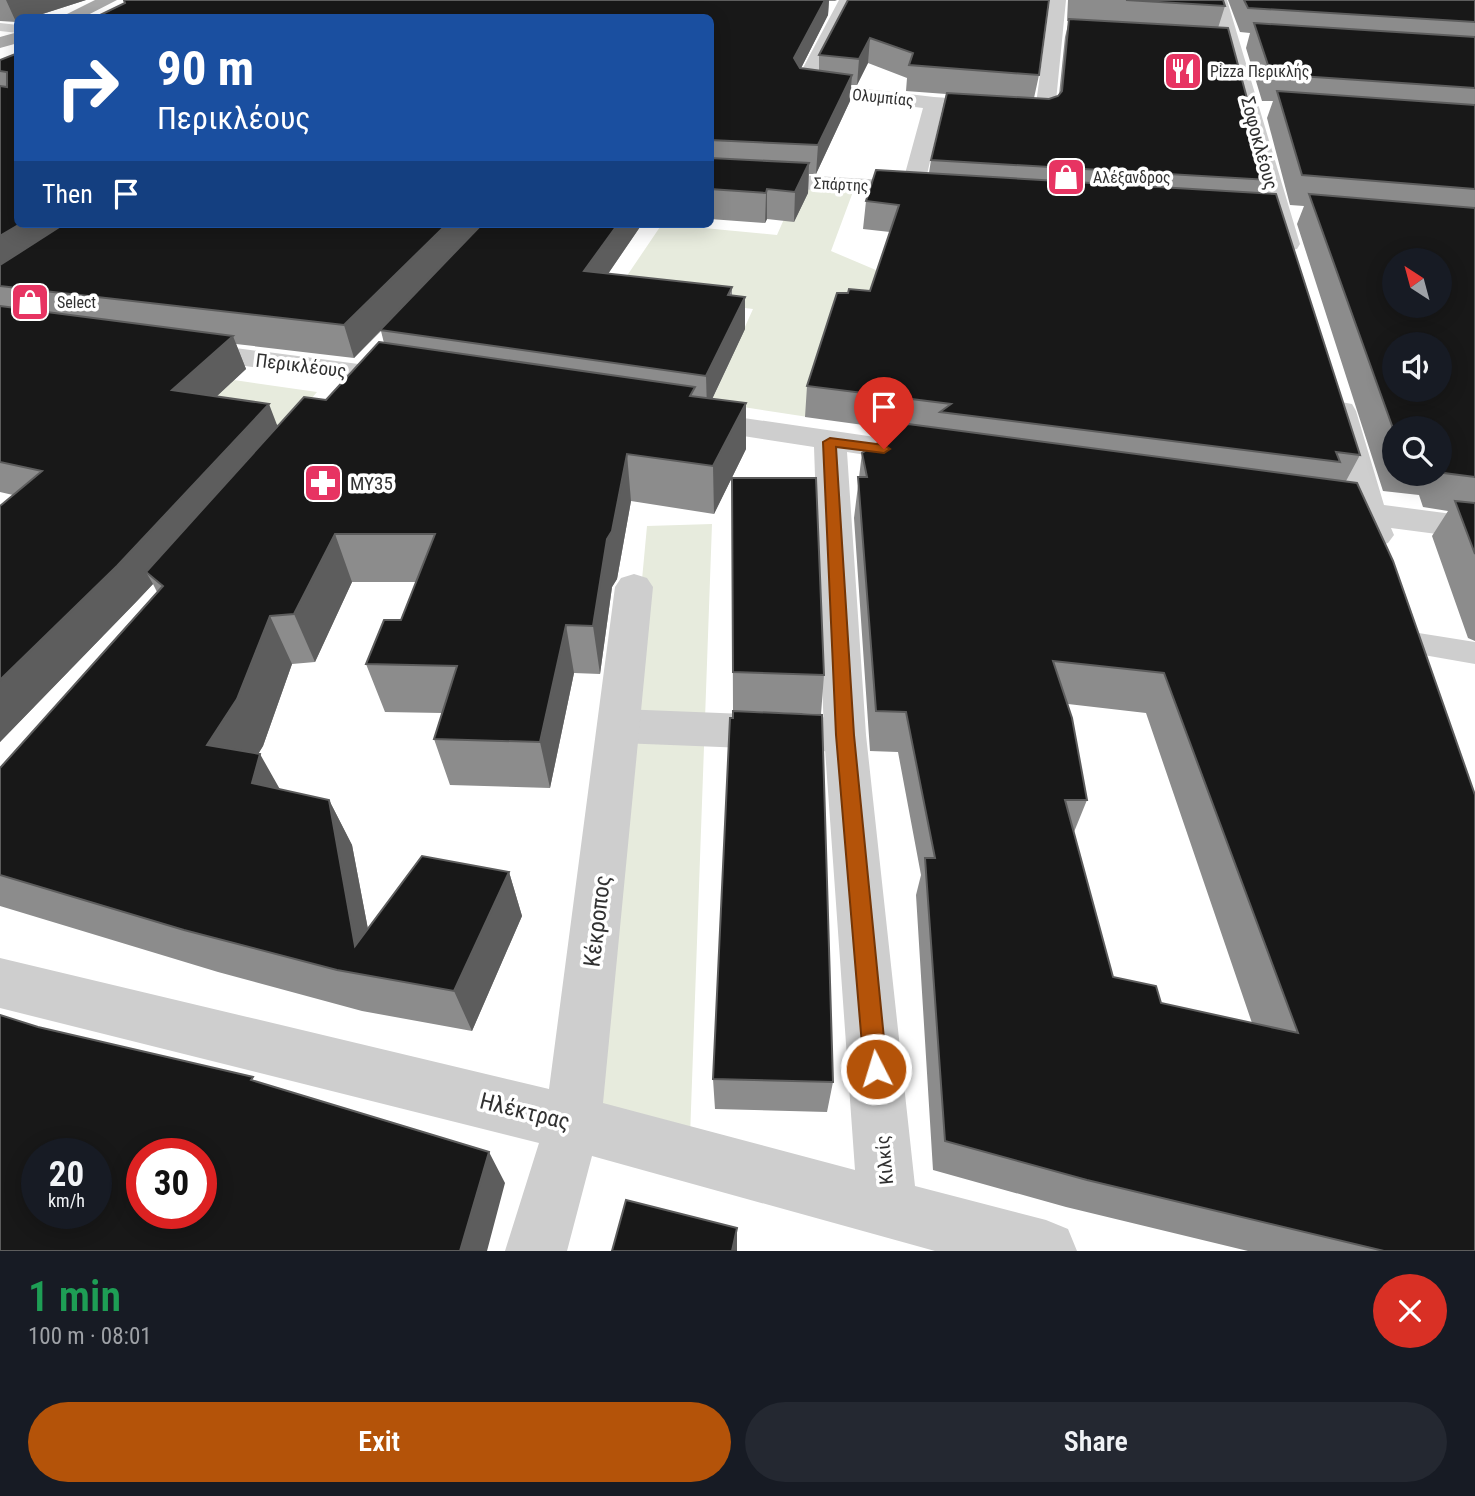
<!DOCTYPE html>
<html lang="en">
<head>
<meta charset="utf-8">
<style>
  :root { --surface:#171b24; --page:#242831; --text:#f1f3f6; --muted:#9ea1a6; --accent:#b45309 }
  body { margin:0; font-family:"Roboto Condensed",sans-serif; background:var(--page); color:var(--text); height:100vh; display:flex; flex-direction:column; font-size:26px; white-space:nowrap }
  * { box-sizing:border-box; margin:0 }
  p { font-size:23px; color:var(--muted) }
  .icon { flex:none; width:38px; height:38px; fill:none; stroke:currentColor; stroke-width:2; stroke-linecap:round; stroke-linejoin:round }
  .map { position:relative; height:1251px; overflow:hidden }
  .sheet { display:flex; flex-direction:column; background:var(--surface); flex:1 }
  .sheet>* { flex:none }
  .banner { position:absolute; left:14px; top:14px; width:700px; height:214px; border-radius:10px; box-shadow:0 4px 18px #0003; background:#1a4fa0; color:#fff; overflow:hidden }
  .needle { width:46px; rotate:324deg }
  .tools { position:absolute; left:1382px; top:248px; display:grid; gap:14px }
  .tools a { display:grid; place-items:center; width:70px; height:70px; border-radius:50%; background:var(--surface); box-shadow:0 4px 18px #0003; font-size:35px }
  .speed { position:absolute; left:21px; top:1138px; display:flex; gap:14px; font-size:35px; font-weight:700; text-align:center }
  .speed>* { display:grid; place-content:center; width:91px; height:91px; border-radius:50%; background:var(--surface); box-shadow:0 4px 18px #0003; line-height:1 }
  .speed small { font-size:18px; font-weight:400 }
  .speed .limit { border:10px solid #d22; background:#fff; color:#111 }
  .pin { position:absolute; display:grid; place-items:center; width:60px; height:60px; color:#fff; margin:-72px -30px; border-radius:50% 50% 50% 0; rotate:-45deg; box-shadow:0 0 7px #0007 }
  .pin .icon { rotate:45deg }
  .me { position:absolute; width:77px; margin:-38px; rotate:355deg; stroke-linejoin:round; filter:drop-shadow(0 0 5px #0008) }
  .turn { display:flex; align-items:center; gap:24px; height:147px; padding:0 28px; font-size:32px }
  .turn .icon { width:91px; height:91px; stroke-width:2.5 }
  .turn b { display:block; font-size:49px; line-height:60px }
  .then { display:flex; align-items:center; height:66px; padding:0 28px; background:#0003; gap:14px; font-size:26px }
  .round { display:grid; place-items:center; flex:none; width:74px; height:74px; border-radius:37px; background:var(--page) }
  .head { display:flex; align-items:center; justify-content:space-between; height:119px; padding:0 28px }
  h1 { font-size:42px; font-weight:600; line-height:52px; color:#1e9e55 }
  .cta { display:flex; gap:14px; margin-top:auto; padding:14px 28px }
  .cta a { flex:1; height:80px; border-radius:42px; background:var(--accent); color:#fff; font-size:28px; font-weight:600; line-height:80px; text-align:center }
  .cta a+a { background:var(--page); color:var(--text) }
  .map>svg:first-child { display:block }
  .green { fill:#e7ebdd }
  .lines { fill:none; stroke-linecap:round; stroke-linejoin:round }
  .service { fill:#cecece; fill-rule:evenodd }
  .pedestrian { fill:#cecece; fill-rule:evenodd }
  .minor { fill:#cecece; fill-rule:evenodd }
  .primary { fill:#a9a9a9; fill-rule:evenodd }
  .wall { fill:#8c8c8c; fill-rule:evenodd }
  .shaded-wall { fill:#5d5d5d }
  .building { fill:#181818; stroke:#5d5d5d; stroke-width:2; fill-rule:evenodd }
  .route { fill:#b45309; stroke:#753606; stroke-width:2 }
  .labels { text-anchor:middle; stroke-width:7; stroke-linejoin:round; paint-order:stroke }
  .far-poi-label { font-size:16px; fill:#313131; stroke:#fff; text-anchor:start }
  .far-street-label { font-size:16px; fill:#313131; stroke:#fff }
  .street-label { font-size:19px; fill:#313131; stroke:#fff }
  .poi-label { font-size:19px; fill:#313131; stroke:#fff; text-anchor:start }
  .near-street-label { font-size:23px; fill:#313131; stroke:#fff }
</style>
</head>
<body>
<div class="map">
<svg width="1475" height="1251" viewBox="0 0 1475 1251">
  <rect width="100%" height="100%" fill="#fff"/>
  <path class="green" d="M 799,185 L 854,189 L 831,251 L 890,276 L 808,417 L 711,402 L 753,309 L 616,292 L 662,224 L 777,235 Z
    M 234,380 L 317,392 L 278,437 L 188,423 Z
    M 712,524 L 690,1137 L 592,1116 L 647,526 Z"/>
  <g class="lines">
    <path class="service" d="M 0,23 L 18,25 L 18,33 L 0,31 Z
      M 1406,631 L 1475,642 L 1475,664 L 1395,650 L 1391,642 L 1395,634 Z"/>
    <path class="pedestrian" d="M 620,709 L 845,718 L 860,723 L 866,735 L 860,747 L 845,752 L 620,743 L 605,738 L 599,726 L 605,714 Z"/>
    <path class="minor" d="M 839,0 L 855,0 L 814,83 L 934,97 L 1036,104 L 1050,0 L 1066,0 L 1055,111 L 1052,115 L 1045,117 L 942,110 L 925,183 L 932,189 L 929,194 L 921,196 L 710,184 L 710,170 L 903,181 L 923,108 L 806,94 L 799,92 L 795,83 Z
      M 1211,0 L 1227,0 L 1300,244 L 1297,249 L 1288,251 L 1279,249 L 1276,244 Z
      M 190,342 L 404,370 L 414,373 L 419,379 L 414,385 L 404,388 L 180,357 L 176,351 L 180,345 Z
      M 1341,402 L 1352,404 L 1356,411 L 1384,505 L 1475,517 L 1475,539 L 1391,528 L 1394,535 L 1388,543 L 1376,547 L 1364,543 L 1355,523 L 1308,515 L 1303,507 L 1308,499 L 1320,496 L 1349,500 L 1326,411 L 1330,404 Z
      M 696,411 L 923,444 L 934,447 L 939,454 L 934,461 L 923,464 L 847,452 L 866,735 L 915,1186 L 1046,1220 L 1068,1229 L 1077,1251 L 935,1251 L 592,1156 L 567,1251 L 505,1251 L 539,1143 L 0,1008 L 0,958 L 549,1089 L 615,587 L 621,578 L 634,574 L 647,578 L 653,587 L 603,1103 L 855,1170 L 824,735 L 814,447 L 685,427 L 680,420 L 685,413 Z"/>
    <path class="primary" d="M 95,0 L 117,0 L 82,18 L 59,18 Z
      M 18,32 L 18,43 L 0,48 L 0,37 Z"/>
  </g>
  <path class="wall" d="M 0,0 L 86,0 L 30,18 L 18,18 L 18,22 L 16,22 L 0,21 Z
    M 123,0 L 837,0 L 835,1 L 829,1 L 828,15 L 801,68 L 819,71 L 819,55 L 848,0 L 1039,75 L 1034,98 L 1049,99 L 1058,96 L 1059,95 L 1065,37 L 1069,21 L 1067,21 L 1068,0 L 1223,0 L 1225,6 L 1218,28 L 1269,180 L 1264,193 L 1360,455 L 1346,481 L 1475,1251 L 1248,1251 L 1066,1207 L 933,1170 L 916,895 L 921,875 L 898,752 L 870,751 L 854,518 L 862,453 L 900,430 L 805,417 L 807,386 L 848,293 L 870,291 L 890,232 L 863,229 L 866,201 L 929,173 L 931,160 L 946,94 L 906,91 L 907,78 L 868,63 L 857,85 L 851,85 L 850,101 L 816,174 L 809,174 L 808,193 L 794,222 L 767,219 L 765,223 L 710,219 L 710,18 L 125,4 ZM 1068,704 L 1146,713 L 1252,1023 L 1161,1003 L 1113,977 L 1074,832 L 1087,800 Z
    M 1228,0 L 1475,0 L 1475,641 L 1468,638 L 1432,536 L 1448,511 L 1423,507 L 1419,495 L 1383,491 L 1297,224 L 1304,206 L 1290,205 L 1267,118 L 1273,101 L 1262,101 L 1246,48 L 1250,33 L 1240,32 ZM 1395,429 L 1440,429 L 1440,474 L 1395,474 Z
    M 18,53 L 18,224 L 642,224 L 608,274 L 732,287 L 732,296 L 745,297 L 745,329 L 712,399 L 746,403 L 746,449 L 714,514 L 631,501 L 617,579 L 612,587 L 600,674 L 574,673 L 550,788 L 450,785 L 434,739 L 442,713 L 385,712 L 366,664 L 401,620 L 416,582 L 352,582 L 315,662 L 292,664 L 263,746 L 258,754 L 279,789 L 329,800 L 352,845 L 368,929 L 509,872 L 522,916 L 472,1031 L 362,1011 L 218,972 L 0,906 L 0,768 L 157,592 L 153,584 L 137,601 L 0,742 L 0,506 L 13,495 L 0,492 L 0,61 ZM 381,331 L 384,343 L 326,400 L 278,425 L 217,396 L 246,369 L 236,344 L 354,358 Z
    M 732,478 L 824,675 L 821,714 L 733,711 Z
    M 733,718 L 833,1082 L 827,1112 L 715,1109 L 713,1079 Z"/>
  <path class="shaded-wall" d="M 6,0 L 86,0 L 30,18 L 18,18 L 18,22 L 16,22 Z
    M 825,0 L 829,0 L 828,15 L 793,84 L 794,58 Z
    M 870,38 L 868,63 L 857,85 L 859,59 Z
    M 852,75 L 850,101 L 816,174 L 818,145 Z
    M 809,163 L 808,193 L 794,222 L 795,192 Z
    M 767,189 L 767,219 L 765,223 L 766,193 Z
    M 20,224 L 83,224 L 0,278 L 0,236 Z
    M 447,224 L 483,224 L 354,358 L 344,325 Z
    M 618,224 L 642,224 L 588,303 L 584,271 Z
    M 745,297 L 745,329 L 707,410 L 706,376 Z
    M 233,336 L 246,369 L 188,423 L 172,390 Z
    M 746,403 L 746,449 L 714,514 L 713,466 Z
    M 269,404 L 282,438 L 146,572 L 153,584 L 137,601 L 0,742 L 0,680 Z
    M 627,454 L 631,501 L 617,579 L 612,587 L 600,674 L 593,626 L 607,539 Z
    M 335,534 L 352,582 L 315,662 L 294,614 Z
    M 270,616 L 292,664 L 263,746 L 235,792 L 207,745 Z
    M 566,625 L 574,673 L 550,788 L 540,742 Z
    M 260,754 L 286,800 L 252,783 Z
    M 329,800 L 352,845 L 377,977 L 355,946 Z
    M 509,872 L 522,916 L 472,1031 L 454,991 Z
    M 489,1152 L 505,1183 L 487,1251 L 460,1251 Z
    M 737,1228 L 737,1251 L 732,1251 Z"/>
  <path class="building" d="M 124,0 L 825,0 L 794,58 L 800,68 L 852,75 L 818,145 L 710,140 L 710,18 L 94,18 L 125,3 Z
    M 848,0 L 1049,0 L 1039,75 L 909,65 L 913,53 L 870,38 L 859,59 L 819,55 Z
    M 1126,0 L 1223,0 L 1225,6 Z
    M 1244,0 L 1475,0 L 1475,22 L 1248,8 Z
    M 1069,19 L 1228,28 L 1269,180 L 931,160 L 947,93 L 1049,99 L 1058,96 L 1062,91 Z
    M 1254,23 L 1475,37 L 1475,88 L 1271,74 Z
    M 18,53 L 18,224 L 20,224 L 0,236 L 0,86 L 7,87 L 7,72 L 0,71 L 0,60 Z
    M 1277,91 L 1475,105 L 1475,189 L 1302,175 Z
    M 710,158 L 809,163 L 795,192 L 767,189 L 766,193 L 710,189 Z
    M 876,170 L 1276,194 L 1360,455 L 1336,452 L 1340,462 L 940,412 L 951,404 L 807,386 L 837,293 L 848,293 L 849,289 L 870,291 L 899,205 L 866,201 Z
    M 1309,194 L 1475,208 L 1475,477 L 1444,473 L 1440,463 L 1440,429 L 1395,429 L 1395,434 ZM 1395,261 L 1440,261 L 1440,306 L 1395,306 ZM 1395,345 L 1440,345 L 1440,390 L 1395,390 Z
    M 64,224 L 447,224 L 344,325 L 0,286 L 0,265 Z
    M 482,224 L 618,224 L 584,271 L 732,287 L 728,295 L 745,297 L 706,376 L 380,330 Z
    M 0,306 L 233,336 L 172,390 L 269,404 L 117,566 L 0,680 L 0,506 L 42,471 L 0,462 Z
    M 379,342 L 695,387 L 690,396 L 746,403 L 713,466 L 627,454 L 612,531 L 607,539 L 593,626 L 566,625 L 540,742 L 434,739 L 457,666 L 366,664 L 384,620 L 401,620 L 435,534 L 335,534 L 294,614 L 270,616 L 237,699 L 207,745 L 260,754 L 252,783 L 329,800 L 355,946 L 422,856 L 509,872 L 454,991 L 337,970 L 184,930 L 0,875 L 0,768 L 163,586 L 146,572 L 304,397 L 326,400 Z
    M 908,424 L 1357,483 L 1393,561 L 1475,795 L 1475,1251 L 1384,1251 L 1087,1180 L 945,1141 L 925,858 L 935,858 L 906,712 L 876,711 L 858,477 L 867,477 L 862,453 ZM 1053,661 L 1164,673 L 1298,1033 L 1161,1003 L 1156,986 L 1113,977 L 1065,800 L 1087,800 L 1072,718 Z
    M 732,478 L 816,478 L 824,675 L 733,672 Z
    M 1455,501 L 1475,503 L 1475,554 Z
    M 733,711 L 822,715 L 833,1082 L 713,1079 L 730,718 L 733,718 Z
    M 0,1015 L 38,1027 L 253,1077 L 251,1080 L 489,1152 L 460,1251 L 0,1251 ZM 37,1153 L 96,1153 L 96,1213 L 37,1213 ZM 142,1153 L 201,1153 L 201,1213 L 142,1213 Z
    M 626,1200 L 737,1228 L 732,1251 L 612,1251 Z"/>
  <path class="route" d="M 830,438 L 884,445 L 890,449 L 884,453 L 836,447 L 854,735 L 887,1069 L 884,1077 L 876,1080 L 868,1077 L 864,1069 L 836,735 L 823,442 Z"/>
  <defs>
    <symbol id="restaurant-square" viewBox="-11 -11 22 22"><rect x="-9" y="-9" width="18" height="18" rx="4" fill="#e73462" stroke="#fff"/><path d="M-5-6h1v4h1v-4h1v4h1v-4h1v5L-1.5 .5V6h-2V.5L-5-1ZM5-6V6H3V1.5H1.5Q1.5-4 5-6Z" fill="#fff"/></symbol>
    <symbol id="shop-square" viewBox="-11 -11 22 22"><rect x="-9" y="-9" width="18" height="18" rx="4" fill="#e73462" stroke="#fff"/><path d="M-5-2.5h2.3a2.7 3.5 0 0 1 5.4 0H5L5.5 6h-11ZM-1.5-2.5h3a1.5 2.3 0 0 0-3 0Z" fill="#fff"/></symbol>
    <symbol id="pharmacy-square" viewBox="-11 -11 22 22"><rect x="-9" y="-9" width="18" height="18" rx="4" fill="#e73462" stroke="#fff"/><path d="M-2-6h4v4h4v4h-4v4h-4v-4h-4v-4h4Z" fill="#fff"/></symbol>
  </defs>
  <g fill-rule="evenodd">
    <use href="#restaurant-square" x="1161" y="49" width="44" height="44"/>
    <use href="#shop-square" x="1044" y="155" width="44" height="44"/>
    <use href="#shop-square" x="8" y="280" width="44" height="44"/>
    <use href="#pharmacy-square" x="301" y="461" width="44" height="44"/>
  </g>
  <g class="labels">
    <g class="far-poi-label">
      <text x="1210" y="77">Pizza Περικλής</text>
      <text x="1093" y="183">Αλέξανδρος</text>
      <text x="57" y="308">Select</text>
    </g>
    <g class="far-street-label">
      <text transform="translate(883 97) rotate(6)" y="6">Ολυμπίας</text>
      <text transform="translate(841 184) rotate(3)" y="6">Σπάρτης</text>
    </g>
    <g class="street-label">
      <text transform="translate(1260 143) rotate(75)" y="7">Σοφοκλέους</text>
      <text transform="translate(301 365) rotate(7)" y="7">Περικλέους</text>
      <text transform="translate(884 1160) rotate(-95)" y="7">Κιλκίς</text>
    </g>
    <g class="poi-label">
      <text x="350" y="490">MY35</text>
    </g>
    <g class="near-street-label">
      <text transform="translate(597 921) rotate(-83)" y="8">Κέκροπος</text>
      <text transform="translate(525 1111) rotate(14)" y="8">Ηλέκτρας</text>
    </g>
  </g>
</svg>
<div class="tools">
<a><svg class="needle" viewBox="-14 -14 28 28"><path d="M0-13l5 13h-10z" fill="#e53935"/><path d="M0 13l5-13h-10z" fill="#9ea1a6"/></svg></a>
<a><svg class="icon" aria-label="sound" viewBox="0 0 24 24"><path d="M4 9h4l5-4v14l-5-4H4zM17 9q2 3 0 6"/></svg></a>
<a><svg class="icon" aria-label="search" viewBox="0 0 24 24"><circle cx="10" cy="10" r="6"/><path d="M15 15l6 6"/></svg></a>
</div>
<div class="speed"><div>20<small>km/h</small></div><div class="limit">30</div></div>
<div class="pin" style="left:884px;top:449px;background:#d93025"><svg class="icon" aria-label="arrive" viewBox="0 0 24 24"><path d="M6 21V4h12l-3 4 3 4H6"/></svg></div>
<svg class="me" style="left:876px;top:1069px" viewBox="-20 -20 40 40"><circle r="17" fill="#b45309" stroke="#fff" stroke-width="3"/><path d="M0-11L8 9 0 5-8 9z" fill="#fff"/></svg>
<div class="banner">
<div class="turn"><svg class="icon" aria-label="right" viewBox="0 0 24 24"><path d="M7 20v-9h11M14 6l5 5-5 5"/></svg><div><b>90 m</b>Περικλέους</div></div>
<div class="then">Then<svg class="icon" aria-label="arrive" viewBox="0 0 24 24"><path d="M6 21V4h12l-3 4 3 4H6"/></svg></div>
</div>
</div>
<section class="sheet">
<div class="head"><div><h1>1 min</h1><p>100 m · 08:01</p></div><a class="round" style="background:#d93025;color:#fff"><svg class="icon" aria-label="close" viewBox="0 0 24 24"><path d="M6 6l12 12M18 6L6 18"/></svg></a></div>
<div class="cta"><a>Exit</a><a>Share</a></div>
</section>
</body>
</html>
